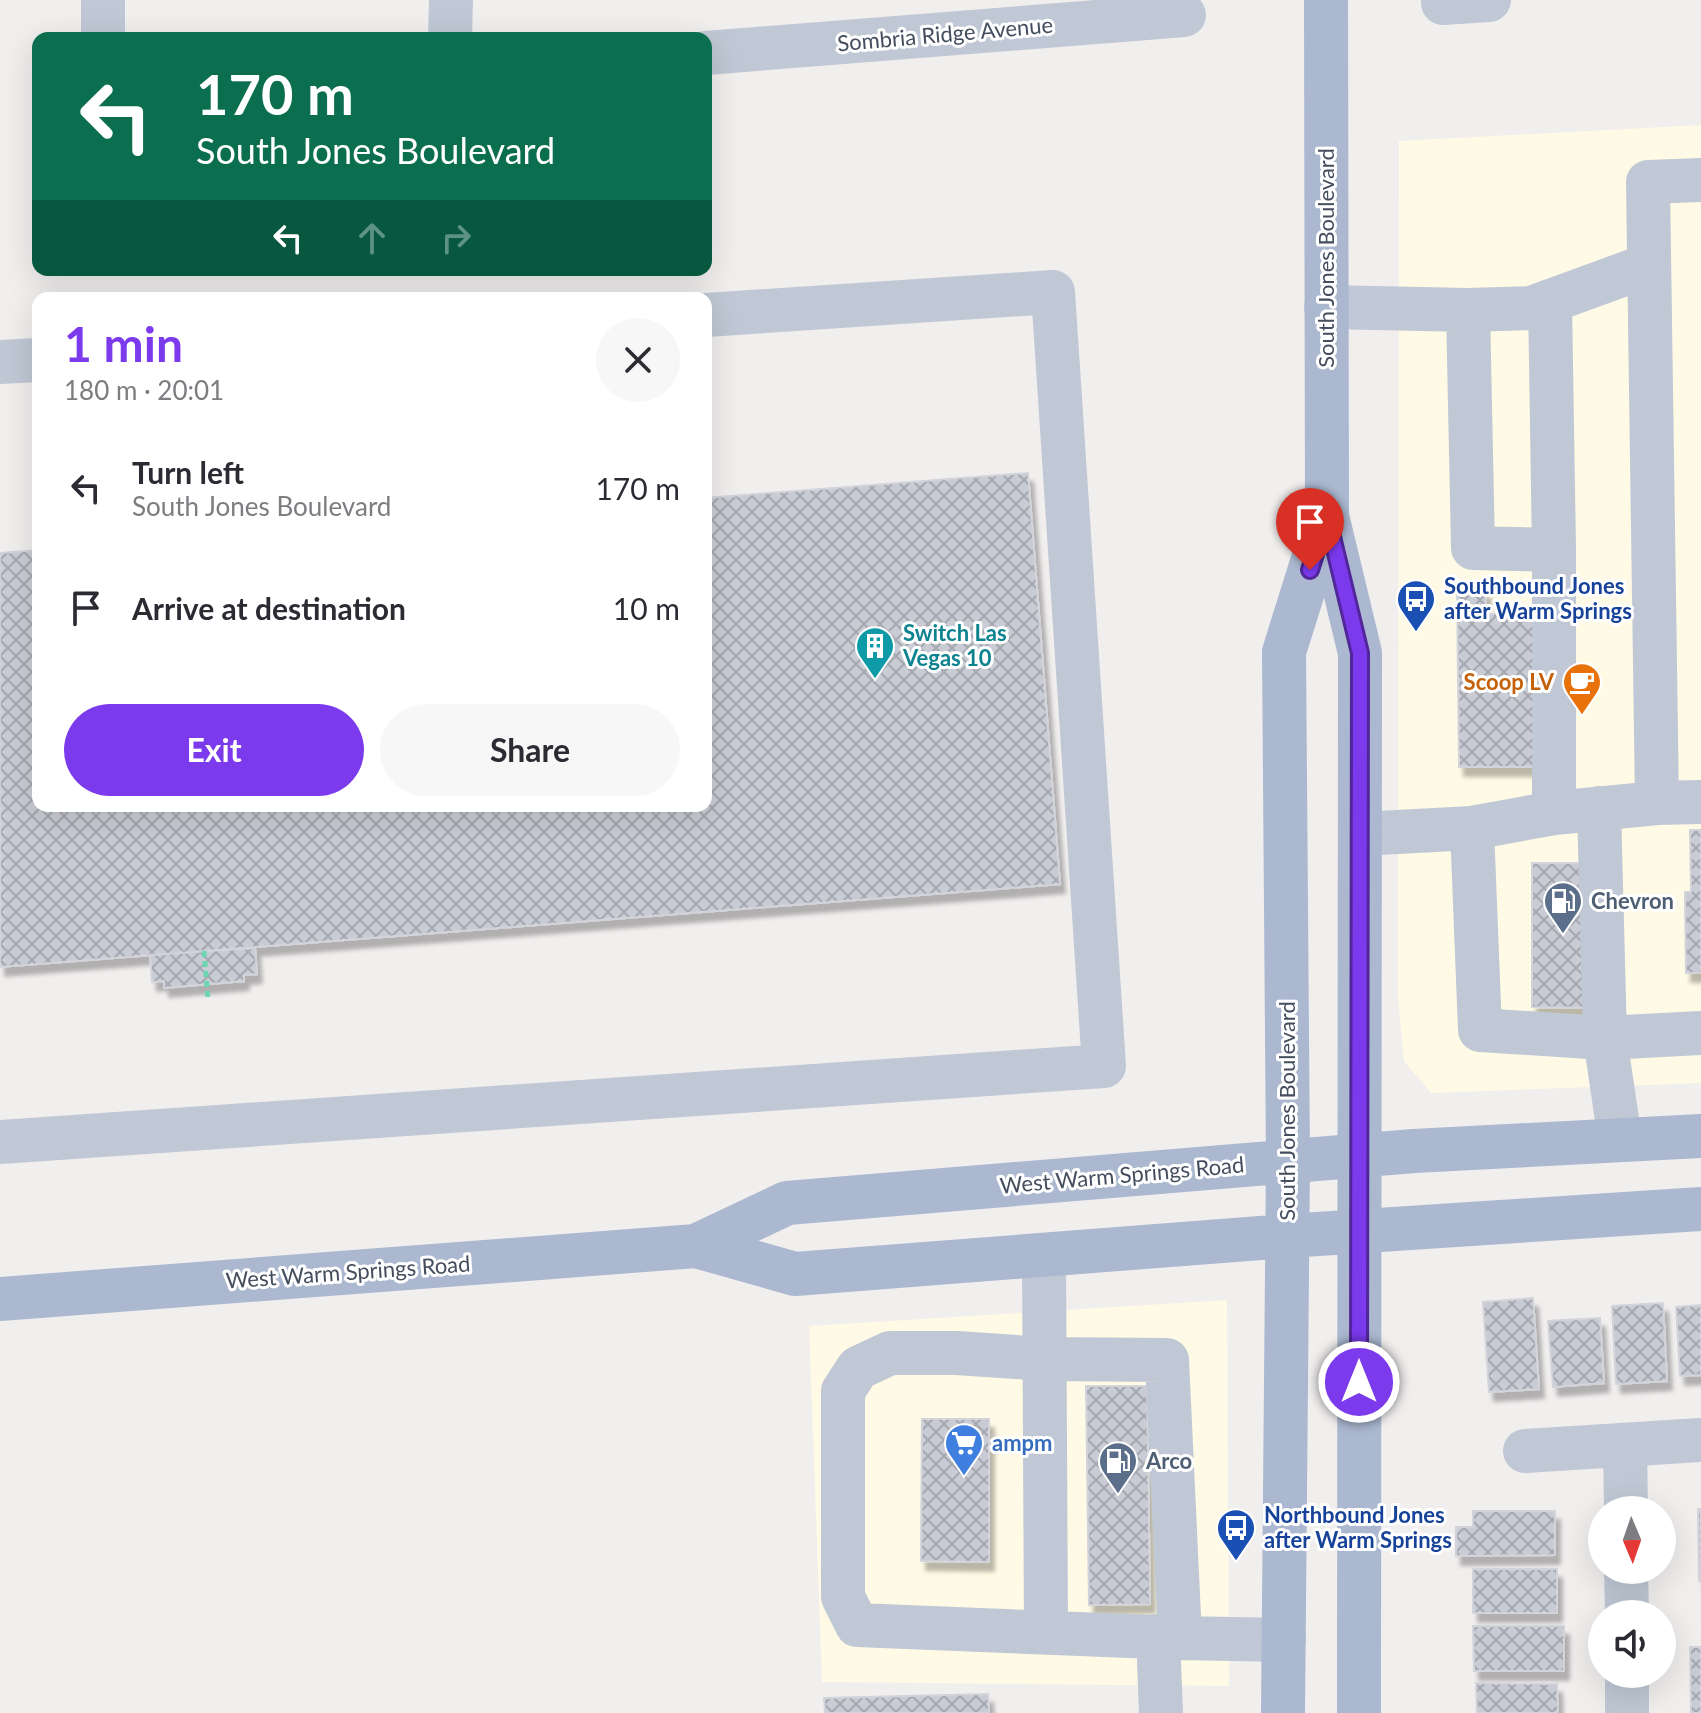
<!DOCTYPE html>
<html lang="en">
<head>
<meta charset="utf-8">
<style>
  :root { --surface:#fff; --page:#f7f7f7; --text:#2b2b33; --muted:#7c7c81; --accent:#7c3aed }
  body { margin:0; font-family:Lato,sans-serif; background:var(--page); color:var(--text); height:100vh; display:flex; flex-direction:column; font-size:30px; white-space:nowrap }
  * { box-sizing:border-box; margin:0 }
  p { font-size:26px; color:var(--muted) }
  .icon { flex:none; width:44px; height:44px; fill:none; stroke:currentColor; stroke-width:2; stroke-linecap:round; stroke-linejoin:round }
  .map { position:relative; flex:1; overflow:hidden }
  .side { position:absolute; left:32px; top:292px; width:680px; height:520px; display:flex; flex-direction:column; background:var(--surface); border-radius:16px; box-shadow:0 8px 32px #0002 }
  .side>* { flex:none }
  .banner { position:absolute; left:32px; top:32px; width:680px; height:244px; border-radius:16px; box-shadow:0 8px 32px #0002; background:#0b6e4f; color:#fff; overflow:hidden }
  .needle { width:52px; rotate:178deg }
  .buttons { position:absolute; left:1588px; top:1496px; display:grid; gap:16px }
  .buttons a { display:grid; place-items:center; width:88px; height:88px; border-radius:50%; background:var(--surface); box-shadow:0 8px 32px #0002; font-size:40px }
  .pin { position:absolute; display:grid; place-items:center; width:68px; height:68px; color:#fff; margin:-82px -34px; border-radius:50% 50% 50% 0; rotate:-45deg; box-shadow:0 0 8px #0007 }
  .pin .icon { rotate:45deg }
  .me { position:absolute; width:88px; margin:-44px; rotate:0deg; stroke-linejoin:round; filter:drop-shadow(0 0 6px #0008) }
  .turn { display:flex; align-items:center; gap:28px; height:168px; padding:0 32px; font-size:36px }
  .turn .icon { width:104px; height:104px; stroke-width:2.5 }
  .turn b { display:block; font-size:56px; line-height:68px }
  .lanes { display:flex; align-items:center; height:76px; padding:0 32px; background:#0003; justify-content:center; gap:40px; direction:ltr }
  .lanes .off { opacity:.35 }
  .round { display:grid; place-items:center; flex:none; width:84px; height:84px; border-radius:42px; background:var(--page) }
  .head { display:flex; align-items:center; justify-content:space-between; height:136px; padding:0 32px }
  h1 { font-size:48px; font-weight:700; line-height:60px; color:var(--accent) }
  .cta { display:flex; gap:16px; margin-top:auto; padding:16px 32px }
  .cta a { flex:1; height:92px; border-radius:48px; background:var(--accent); color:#fff; font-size:32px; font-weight:700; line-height:92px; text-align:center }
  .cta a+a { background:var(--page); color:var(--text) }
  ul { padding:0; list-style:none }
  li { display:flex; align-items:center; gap:24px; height:120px; padding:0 32px }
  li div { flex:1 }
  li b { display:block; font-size:30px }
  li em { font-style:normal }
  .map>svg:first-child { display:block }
  .commercial { fill:#fefae5 }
  .building { fill:url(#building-cross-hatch); stroke:#d2d3db; stroke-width:2; filter:url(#shadow) }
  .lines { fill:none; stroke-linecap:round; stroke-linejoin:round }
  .path { stroke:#6cd5b1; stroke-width:5; stroke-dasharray:6 4; stroke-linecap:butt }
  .minor { stroke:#c0c8d5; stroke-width:44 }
  .major { stroke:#abb8d0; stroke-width:44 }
  .route-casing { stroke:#51269a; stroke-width:20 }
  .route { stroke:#7c3aed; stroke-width:14 }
  .labels { text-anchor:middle; stroke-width:6; stroke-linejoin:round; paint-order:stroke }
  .street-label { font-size:22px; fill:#444e5e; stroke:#fff }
  .transit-label { font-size:22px; font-weight:bold; fill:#164399; stroke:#fff; text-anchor:start }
  .culture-label { font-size:22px; font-weight:bold; fill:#0d838f; stroke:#fff; text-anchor:start }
  .food-label { font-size:22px; font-weight:bold; fill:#c56008; stroke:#fff; text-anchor:end }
  .service-label { font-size:22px; font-weight:bold; fill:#4e5e75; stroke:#fff; text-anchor:start }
  .shop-label { font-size:22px; font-weight:bold; fill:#366cbe; stroke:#fff; text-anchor:start }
</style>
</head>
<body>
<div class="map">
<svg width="1701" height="1713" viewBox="0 0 1701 1713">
  <defs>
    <pattern id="building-cross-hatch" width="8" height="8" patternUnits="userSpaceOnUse" patternTransform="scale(2)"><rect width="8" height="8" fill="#caccd5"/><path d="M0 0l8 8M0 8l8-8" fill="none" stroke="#a6a8b0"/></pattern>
    <filter id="shadow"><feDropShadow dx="5" dy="9" stdDeviation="2" flood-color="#0004"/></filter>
  </defs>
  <rect width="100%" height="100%" fill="#f1eeee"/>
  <path class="commercial" d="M 1701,125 L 1701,1083 L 1431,1093 L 1404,1061 L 1398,997 L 1399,141 Z
    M 1227,1300 L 1229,1686 L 822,1682 L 809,1326 Z"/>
  <path class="building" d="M 1028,473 L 1060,884 L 0,967 L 0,553 L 38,550 L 38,806 L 706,806 L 706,498 Z
    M 1457,589 L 1486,589 L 1486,614 L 1537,613 L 1539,767 L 1459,767 Z
    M 1690,830 L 1701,830 L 1701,973 L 1686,973 L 1685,892 L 1691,892 Z
    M 1532,863 L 1594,863 L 1594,1008 L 1532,1007 Z
    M 255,948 L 257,974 L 244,975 L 244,981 L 164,988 L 164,981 L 152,982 L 150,955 Z
    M 1533,1298 L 1539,1389 L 1489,1392 L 1483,1302 Z
    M 1663,1303 L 1667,1381 L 1616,1384 L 1612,1306 Z
    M 1701,1305 L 1701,1375 L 1680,1376 L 1676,1307 Z
    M 1600,1318 L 1604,1383 L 1553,1387 L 1548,1321 Z
    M 1086,1386 L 1147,1386 L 1150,1604 L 1089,1605 Z
    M 922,1419 L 989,1419 L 989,1562 L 921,1561 Z
    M 1698,1509 L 1701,1509 L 1701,1581 L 1699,1581 Z
    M 1473,1511 L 1555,1511 L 1555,1555 L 1456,1556 L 1456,1527 L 1473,1527 Z
    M 1473,1569 L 1557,1569 L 1557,1613 L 1473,1613 Z
    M 1473,1626 L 1564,1626 L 1564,1671 L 1474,1671 Z
    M 1690,1647 L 1701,1647 L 1701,1713 L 1691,1713 Z
    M 1476,1683 L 1557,1684 L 1558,1713 L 1477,1713 Z
    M 988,1694 L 989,1713 L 825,1713 L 824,1698 Z"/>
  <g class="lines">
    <path class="path" d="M 204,951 L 208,999"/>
    <path class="minor" d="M 1443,3 L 1489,0
      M 103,38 L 103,0
      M 450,38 L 451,0
      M 706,53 L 1184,15
      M 1550,301 L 1554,550 L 1554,813
      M 1326,307 L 1468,310 L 1531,308 L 1649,265
      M 1468,310 L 1473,548 L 1554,550
      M 0,362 L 38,360
      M 1657,803 L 1648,182 L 1701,180
      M 1599,808 L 1605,1038 L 1620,1140
      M 1472,828 L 1480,1030 L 1605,1038 L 1701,1033
      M 1360,834 L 1472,828 L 1554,813 L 1657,803 L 1701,802
      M 0,1142 L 1104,1066 L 1053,292 L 706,315
      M 1044,1255 L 1046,1632
      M 1625,1445 L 1626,1510
      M 1525,1451 L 1701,1440
      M 1626,1570 L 1627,1614
      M 1158,1636 L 1161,1713
      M 1180,1638 L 1167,1360 L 1045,1359 L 957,1353 L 890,1353 L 858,1368 L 843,1391 L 843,1597 L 857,1625 L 1180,1638 L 1284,1640
      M 1627,1674 L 1627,1713"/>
    <path class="major" d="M 1326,0 L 1327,516 L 1360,653 L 1359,1713
      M 696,1246 L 787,1203 L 1414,1151 L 1701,1136
      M 0,1299 L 696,1246 L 795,1274 L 1287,1236 L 1701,1209
      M 1283,1713 L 1288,1161 L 1284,652 L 1326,518"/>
  </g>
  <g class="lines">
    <defs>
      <path id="route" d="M 1310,570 L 1327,516 L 1360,653 L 1359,1382"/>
    </defs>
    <use href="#route" class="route-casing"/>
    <use href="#route" class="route"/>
  </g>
  <defs>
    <symbol id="bus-pin" viewBox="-11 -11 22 30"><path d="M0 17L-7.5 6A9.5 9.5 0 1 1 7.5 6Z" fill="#1a4fb4" stroke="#fff"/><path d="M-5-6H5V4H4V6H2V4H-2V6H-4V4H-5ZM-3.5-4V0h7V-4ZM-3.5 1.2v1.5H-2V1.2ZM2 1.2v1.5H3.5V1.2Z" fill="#fff"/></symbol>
    <symbol id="building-pin" viewBox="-11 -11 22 30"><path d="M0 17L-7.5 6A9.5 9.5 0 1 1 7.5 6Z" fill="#0f9aa8" stroke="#fff"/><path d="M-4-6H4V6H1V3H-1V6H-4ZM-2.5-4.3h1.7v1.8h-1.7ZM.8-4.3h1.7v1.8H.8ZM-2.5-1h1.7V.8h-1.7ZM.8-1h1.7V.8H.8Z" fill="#fff"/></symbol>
    <symbol id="cafe-pin" viewBox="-11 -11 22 30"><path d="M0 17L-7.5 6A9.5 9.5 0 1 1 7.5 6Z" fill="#e8710a" stroke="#fff"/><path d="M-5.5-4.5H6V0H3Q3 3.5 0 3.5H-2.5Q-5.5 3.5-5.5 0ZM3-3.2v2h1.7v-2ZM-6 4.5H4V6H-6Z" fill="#fff"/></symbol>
    <symbol id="fuel-pin" viewBox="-11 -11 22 30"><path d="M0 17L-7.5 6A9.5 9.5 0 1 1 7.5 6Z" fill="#5c6f8a" stroke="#fff"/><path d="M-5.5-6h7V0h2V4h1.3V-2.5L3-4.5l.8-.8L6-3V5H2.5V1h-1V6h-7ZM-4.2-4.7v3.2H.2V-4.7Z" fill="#fff"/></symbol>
    <symbol id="supermarket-pin" viewBox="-11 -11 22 30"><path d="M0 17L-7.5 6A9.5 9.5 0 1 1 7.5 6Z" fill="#3f7fe0" stroke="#fff"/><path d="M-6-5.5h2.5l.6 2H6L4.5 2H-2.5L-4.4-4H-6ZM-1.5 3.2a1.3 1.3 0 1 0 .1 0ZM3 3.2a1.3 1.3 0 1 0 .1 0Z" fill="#fff"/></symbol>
  </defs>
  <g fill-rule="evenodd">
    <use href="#bus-pin" x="1394" y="577" width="44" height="60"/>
    <use href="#building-pin" x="853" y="624" width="44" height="60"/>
    <use href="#cafe-pin" x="1560" y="660" width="44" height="60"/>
    <use href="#fuel-pin" x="1541" y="879" width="44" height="60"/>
    <use href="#supermarket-pin" x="942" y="1421" width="44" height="60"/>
    <use href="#fuel-pin" x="1096" y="1439" width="44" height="60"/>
    <use href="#bus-pin" x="1214" y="1506" width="44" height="60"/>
  </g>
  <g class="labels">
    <g class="street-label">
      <text transform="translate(945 34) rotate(-5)" y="8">Sombria Ridge Avenue</text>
      <text transform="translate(1326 258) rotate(-90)" y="8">South Jones Boulevard</text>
      <text transform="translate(1287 1111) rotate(-90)" y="8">South Jones Boulevard</text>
      <text transform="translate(1122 1175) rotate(-5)" y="8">West Warm Springs Road</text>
      <text transform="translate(348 1272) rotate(-4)" y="8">West Warm Springs Road</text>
    </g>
    <g class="transit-label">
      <text x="1444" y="594">Southbound Jones<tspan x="1444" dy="25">after Warm Springs</tspan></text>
      <text x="1264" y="1523">Northbound Jones<tspan x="1264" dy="25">after Warm Springs</tspan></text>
    </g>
    <g class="culture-label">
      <text x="903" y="641">Switch Las<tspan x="903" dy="25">Vegas 10</tspan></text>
    </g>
    <g class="food-label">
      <text x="1554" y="690">Scoop LV</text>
    </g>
    <g class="service-label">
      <text x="1591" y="909">Chevron</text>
      <text x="1146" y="1469">Arco</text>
    </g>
    <g class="shop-label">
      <text x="992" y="1451">ampm</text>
    </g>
  </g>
</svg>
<div class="buttons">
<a><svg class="needle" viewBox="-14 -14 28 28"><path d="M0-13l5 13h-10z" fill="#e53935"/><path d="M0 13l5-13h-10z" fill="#7c7c81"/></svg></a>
<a><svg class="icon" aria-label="sound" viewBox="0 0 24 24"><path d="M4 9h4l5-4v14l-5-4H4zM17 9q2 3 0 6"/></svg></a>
</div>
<div class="pin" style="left:1310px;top:570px;background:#d93025"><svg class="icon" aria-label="arrive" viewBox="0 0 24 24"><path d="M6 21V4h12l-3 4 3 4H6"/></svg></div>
<svg class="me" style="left:1359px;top:1382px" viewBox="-20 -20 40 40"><circle r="17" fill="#7c3aed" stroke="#fff" stroke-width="3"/><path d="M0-11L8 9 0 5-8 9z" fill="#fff"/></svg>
<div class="banner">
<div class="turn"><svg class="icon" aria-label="left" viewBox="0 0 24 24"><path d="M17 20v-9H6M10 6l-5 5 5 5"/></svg><div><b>170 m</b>South Jones Boulevard</div></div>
<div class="lanes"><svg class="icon" aria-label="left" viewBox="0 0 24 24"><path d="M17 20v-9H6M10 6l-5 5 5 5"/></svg><svg class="icon off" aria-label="ahead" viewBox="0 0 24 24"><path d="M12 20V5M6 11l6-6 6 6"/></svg><svg class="icon off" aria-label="right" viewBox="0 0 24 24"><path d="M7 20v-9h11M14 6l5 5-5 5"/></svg></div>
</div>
<section class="side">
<div class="head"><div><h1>1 min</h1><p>180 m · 20:01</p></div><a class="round"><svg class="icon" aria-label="close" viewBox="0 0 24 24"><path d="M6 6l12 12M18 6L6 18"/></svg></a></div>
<ul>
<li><svg class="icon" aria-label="left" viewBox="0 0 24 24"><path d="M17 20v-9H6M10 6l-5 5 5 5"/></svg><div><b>Turn left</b><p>South Jones Boulevard</p></div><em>170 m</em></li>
<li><svg class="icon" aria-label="arrive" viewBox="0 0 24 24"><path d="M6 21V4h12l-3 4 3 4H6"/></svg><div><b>Arrive at destination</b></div><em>10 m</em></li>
</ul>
<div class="cta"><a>Exit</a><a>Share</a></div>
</section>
</div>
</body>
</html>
